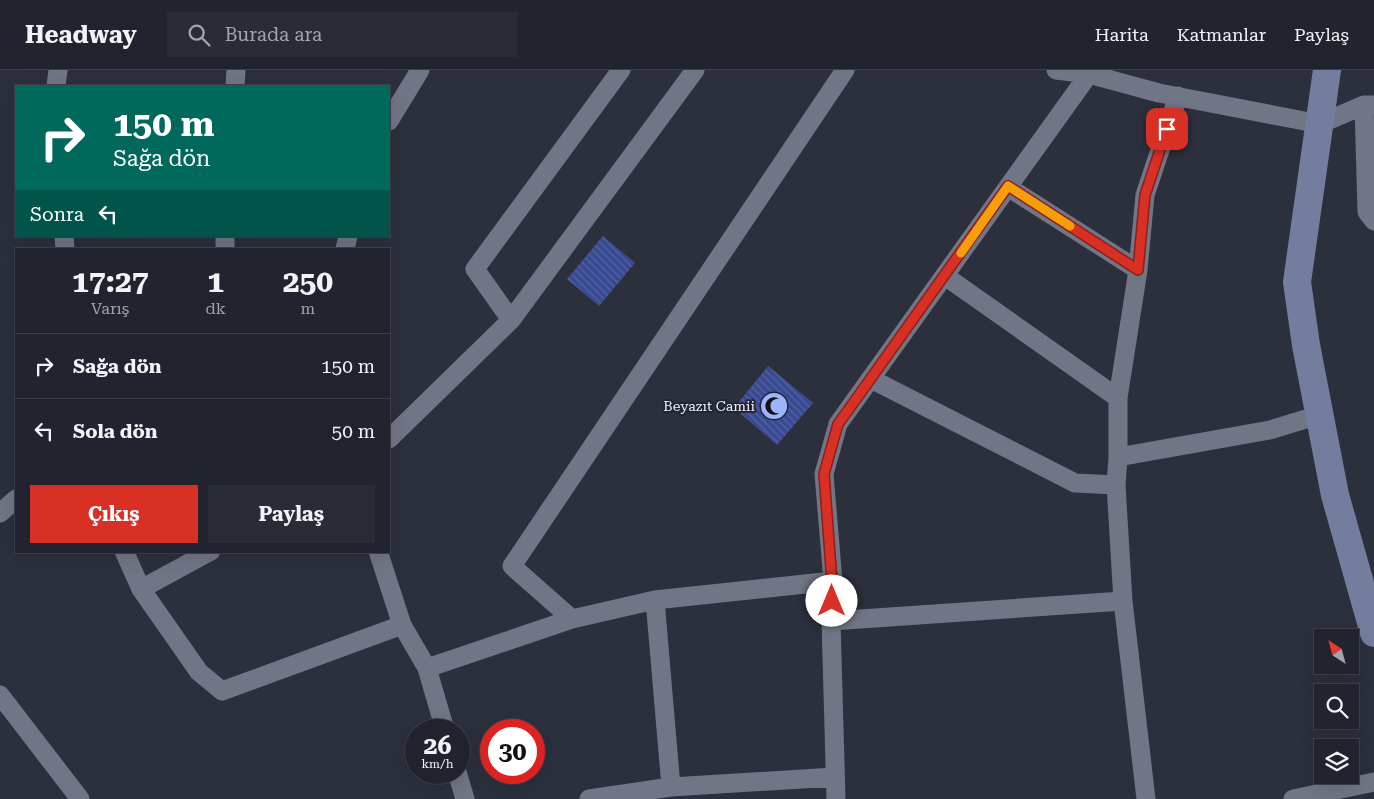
<!DOCTYPE html>
<html lang="tr">
<head>
<meta charset="utf-8">
<style>
  :root { --surface:#21242e; --page:#292c36; --text:#f1f3f6; --muted:#a2a4aa; --line:#3e414a; --accent:#d93025 }
  body { margin:0; font-family:"Roboto Serif",serif; background:var(--page); color:var(--text); height:100vh; display:flex; flex-direction:column; font-size:19px; white-space:nowrap }
  * { box-sizing:border-box; margin:0 }
  p { font-size:16px; color:var(--muted) }
  .icon { flex:none; width:28px; height:28px; fill:none; stroke:currentColor; stroke-width:2; stroke-linecap:round; stroke-linejoin:round }
  .map { position:relative; flex:1; overflow:hidden }
  .side { position:absolute; left:15px; top:178px; width:375px; height:305px; display:flex; flex-direction:column; background:var(--surface); border-radius:0px; box-shadow:0 5px 20px #0002,0 0 0 1px var(--line) }
  .side>* { flex:none }
  .hud { position:absolute; left:15px; top:15px; width:375px; height:152px; border-radius:0px; box-shadow:0 5px 20px #0002,0 0 0 1px var(--line); background:#00695c; color:#fff; overflow:hidden }
  .needle { width:32px; rotate:324deg }
  .fabs { position:absolute; left:1314px; top:559px; display:grid; gap:10px }
  .fabs a { display:grid; place-items:center; width:45px; height:45px; border-radius:0px; background:var(--surface); box-shadow:0 5px 20px #0002,0 0 0 1px var(--line); font-size:25px }
  .speed { position:absolute; left:405px; top:649px; display:flex; gap:10px; font-size:25px; font-weight:700; text-align:center }
  .speed>* { display:grid; place-content:center; width:65px; height:65px; border-radius:50%; background:var(--surface); box-shadow:0 5px 20px #0002,0 0 0 1px var(--line); line-height:1 }
  .speed small { font-size:12px; font-weight:400 }
  .speed .limit { border:8px solid #d22; background:#fff; color:#111 }
  .pin { position:absolute; display:grid; place-items:center; width:42px; height:42px; color:#fff; margin:-21px; border-radius:10px; box-shadow:0 2px 8px #0006 }
  .me { position:absolute; width:55px; margin:-28px; rotate:0deg; stroke-linejoin:round; filter:drop-shadow(0 0 4px #0008) }
  .turn { display:flex; align-items:center; gap:18px; height:105px; padding:0 15px; font-size:22px }
  .turn .icon { width:65px; height:65px; stroke-width:2.5 }
  .turn b { display:block; font-size:35px; line-height:42px }
  .then { display:flex; align-items:center; height:48px; padding:0 15px; background:#0003; gap:10px; font-size:19px }
  .eta { display:flex; justify-content:space-evenly; align-items:center; height:85px; text-align:center }
  .eta b { font-size:30px; font-weight:700; line-height:35px }
  .action { display:flex; gap:10px; margin-top:auto; padding:10px 15px }
  .action a { flex:1; height:58px; border-radius:0px; background:var(--accent); color:#fff; font-size:20px; font-weight:700; line-height:58px; text-align:center }
  .action a+a { background:var(--page); color:var(--text) }
  ul { padding:0; list-style:none }
  li { display:flex; align-items:center; gap:15px; height:65px; padding:0 15px; border-top:1px solid var(--line) }
  li div { flex:1 }
  li b { display:block; font-size:19px }
  li em { font-style:normal }
  header { display:flex; align-items:center; gap:30px; box-sizing:border-box; height:70px; padding:0 25px; background:var(--surface); border-bottom:1px solid var(--line) }
  header strong { font-size:24px }
  nav { display:flex; gap:28px; margin-inline-start:auto; font-size:18px }
  .search { width:350px; height:45px; background:var(--page); display:flex; align-items:center; gap:12px; box-sizing:border-box; padding:0 18px; border-radius:0px; color:var(--muted); font-size:19px }
  .map>svg:first-child { display:block }
  .building { fill:url(#building-back-hatch) }
  .lines { fill:none; stroke-linecap:round; stroke-linejoin:round }
  .street { stroke:#717686; stroke-width:19 }
  .secondary { stroke:#737d9e; stroke-width:28 }
  .route-casing { stroke:#8d1f18; stroke-width:12 }
  .route { stroke:#d93025; stroke-width:9 }
  .slow { stroke:#f59e0b; stroke-width:9 }
  .labels { text-anchor:middle; stroke-width:4; stroke-linejoin:round; paint-order:stroke }
  .poi-label { font-size:14px; fill:#eceff8; stroke:#222633; text-anchor:end }
</style>
</head>
<body>
<header>
<strong>Headway</strong>
<div class="search"><svg class="icon" aria-label="search" viewBox="0 0 24 24"><circle cx="10" cy="10" r="6"/><path d="M15 15l6 6"/></svg>Burada ara</div>
<nav><a>Harita</a><a>Katmanlar</a><a>Paylaş</a></nav>
</header>
<div class="map">
<svg width="1374" height="729" viewBox="0 0 1374 729">
  <defs>
    <pattern id="building-back-hatch" width="6" height="6" patternUnits="userSpaceOnUse" patternTransform="scale(1.25)"><rect width="6" height="6" fill="#384a91"/><path d="M-1 5l2 2M0 0l6 6M5-1l2 2" fill="none" stroke="#5564a1"/></pattern>
  </defs>
  <rect width="100%" height="100%" fill="#2c303d"/>
  <path class="building" d="M 603,166 L 635,193 L 599,236 L 567,209 Z
    M 768,296 L 813,333 L 777,375 L 734,338 Z"/>
  <g class="lines">
    <path class="street" d="M 1056,0 L 1089,4 L 1159,23 L 1320,54 L 1364,35 L 1374,35
      M 56,16 L 58,0
      M 235,16 L 236,0
      M 1364,35 L 1367,142 L 1374,151
      M 389,51 L 420,0
      M 1008,117 L 1138,200
      M 64,166 L 65,179
      M 225,179 L 225,166
      M 345,179 L 348,166
      M 945,206 L 1118,328
      M 511,250 L 475,199 L 621,0
      M 871,309 L 1075,413 L 1116,415
      M 389,369 L 511,250 L 695,0
      M 1118,387 L 1270,360 L 1319,345
      M 0,443 L 16,429
      M 124,481 L 141,519 L 199,602 L 222,621 L 402,555
      M 378,481 L 402,555 L 427,598 L 445,660
      M 141,519 L 211,481
      M 655,530 L 671,717
      M 572,549 L 512,496 L 845,0
      M 831,551 L 1123,531
      M 427,598 L 572,549 L 655,530 L 833,511
      M 0,625 L 80,729
      M 457,702 L 465,729
      M 589,729 L 671,717 L 834,707
      M 836,729 L 831,551 L 833,511 L 824,404 L 838,354 L 1089,4
      M 1146,729 L 1123,531 L 1116,415 L 1118,387 L 1118,328 L 1138,200 L 1145,125 L 1178,26
      M 1293,729 L 1374,712"/>
    <path class="secondary" d="M 1327,0 L 1297,212 L 1306,275 L 1335,425 L 1374,563"/>
  </g>
  <g class="lines">
    <defs>
      <path id="route" d="M 832,531 L 832,512 L 824,404 L 838,354 L 849,339 L 1008,116 L 1138,200 L 1145,125 L 1167,59"/>
    </defs>
    <use href="#route" class="route-casing"/>
    <use href="#route" class="route"/>
    <path class="slow" d="M 961,183 L 1008,116 L 1070,156"/>
  </g>
  <defs>
    <symbol id="mosque-disc" viewBox="-11 -11 22 22"><circle r="9.5" fill="#9db4fd" stroke="#222633"/><path d="M3.5-4.9A6 6 0 1 0 3.5 4.9A5 5 0 1 1 3.5-4.9Z" fill="#111"/></symbol>
  </defs>
  <g fill-rule="evenodd">
    <use href="#mosque-disc" x="758" y="320" width="32" height="32"/>
  </g>
  <g class="labels">
    <g class="poi-label">
      <text x="755" y="341">Beyazıt Camii</text>
    </g>
  </g>
</svg>
<div class="fabs">
<a><svg class="needle" viewBox="-14 -14 28 28"><path d="M0-13l5 13h-10z" fill="#e53935"/><path d="M0 13l5-13h-10z" fill="#a2a4aa"/></svg></a>
<a><svg class="icon" aria-label="search" viewBox="0 0 24 24"><circle cx="10" cy="10" r="6"/><path d="M15 15l6 6"/></svg></a>
<a><svg class="icon" aria-label="layers" viewBox="0 0 24 24"><path d="M12 4l9 5-9 5-9-5zM3 14l9 5 9-5"/></svg></a>
</div>
<div class="speed"><div>26<small>km/h</small></div><div class="limit">30</div></div>
<div class="pin" style="left:1167px;top:59px;background:#d93025"><svg class="icon" aria-label="arrive" viewBox="0 0 24 24"><path d="M6 21V4h12l-3 4 3 4H6"/></svg></div>
<svg class="me" style="left:832px;top:531px" viewBox="-20 -20 40 40"><circle r="19" fill="#fff"/><path d="M0-13L10 11 0 6-10 11z" fill="#d93025"/></svg>
<div class="hud">
<div class="turn"><svg class="icon" aria-label="right" viewBox="0 0 24 24"><path d="M7 20v-9h11M14 6l5 5-5 5"/></svg><div><b>150 m</b>Sağa dön</div></div>
<div class="then">Sonra<svg class="icon" aria-label="left" viewBox="0 0 24 24"><path d="M17 20v-9H6M10 6l-5 5 5 5"/></svg></div>
</div>
<section class="side">
<div class="eta">
<div><b>17:27</b><p>Varış</p></div>
<div><b>1</b><p>dk</p></div>
<div><b>250</b><p>m</p></div>
</div>
<ul>
<li><svg class="icon" aria-label="right" viewBox="0 0 24 24"><path d="M7 20v-9h11M14 6l5 5-5 5"/></svg><div><b>Sağa dön</b></div><em>150 m</em></li>
<li><svg class="icon" aria-label="left" viewBox="0 0 24 24"><path d="M17 20v-9H6M10 6l-5 5 5 5"/></svg><div><b>Sola dön</b></div><em>50 m</em></li>
</ul>
<div class="action"><a>Çıkış</a><a>Paylaş</a></div>
</section>
</div>
</body>
</html>
